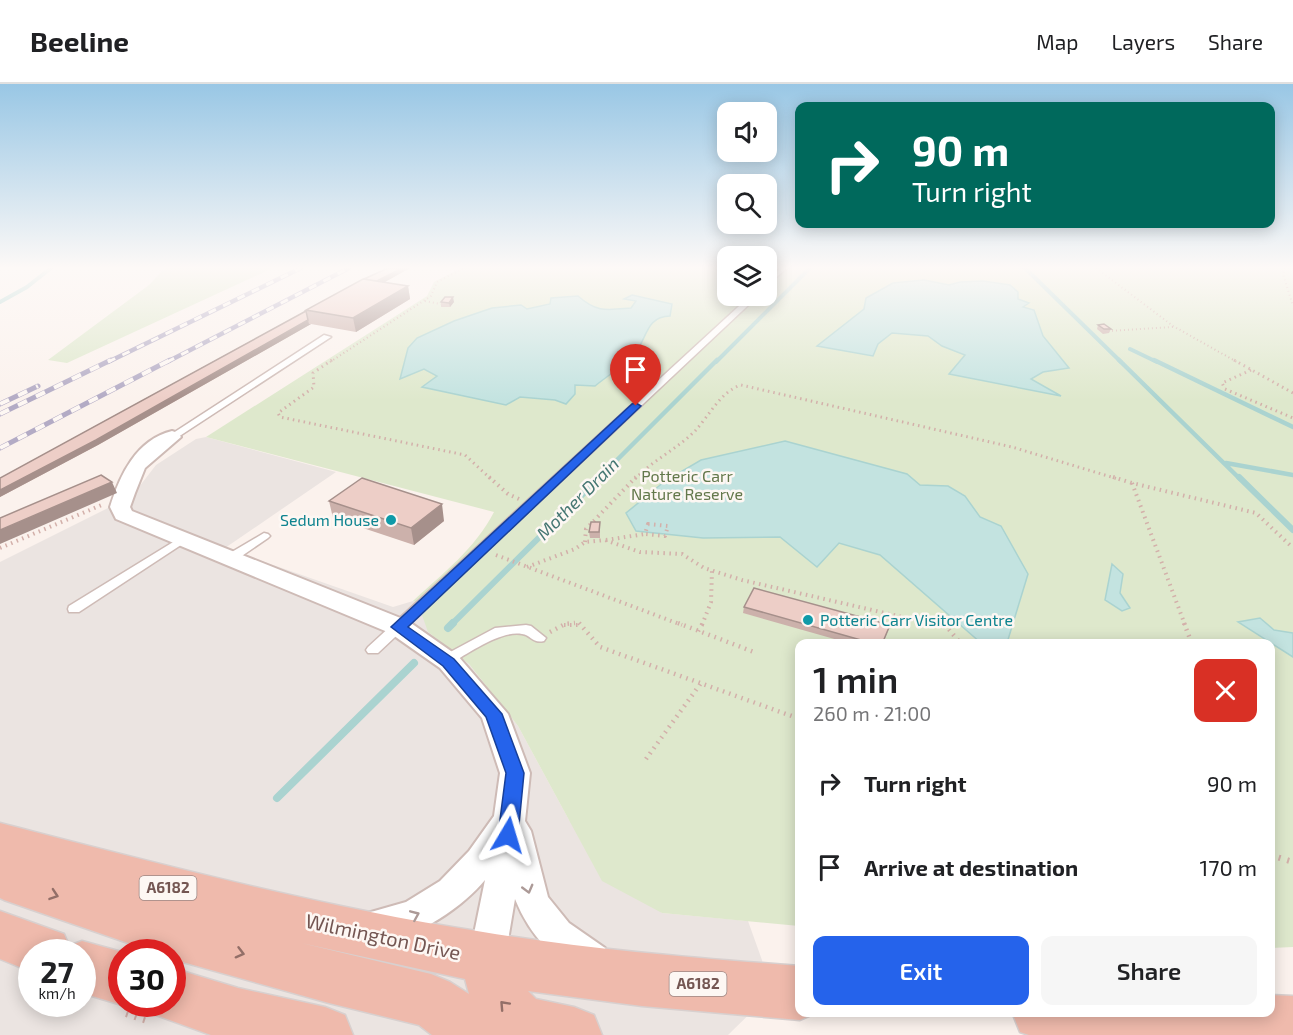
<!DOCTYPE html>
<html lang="en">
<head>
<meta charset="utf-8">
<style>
  :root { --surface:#fff; --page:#f6f6f6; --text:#202124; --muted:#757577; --line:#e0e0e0; --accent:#2563eb }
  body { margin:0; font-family:"Exo 2",sans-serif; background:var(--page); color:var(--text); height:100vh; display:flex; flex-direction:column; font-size:22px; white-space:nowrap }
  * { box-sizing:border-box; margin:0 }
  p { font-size:20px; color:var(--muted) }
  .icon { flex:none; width:33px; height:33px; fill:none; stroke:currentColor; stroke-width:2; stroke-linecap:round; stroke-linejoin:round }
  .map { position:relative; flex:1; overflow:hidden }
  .side { position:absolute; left:795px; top:555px; width:480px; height:378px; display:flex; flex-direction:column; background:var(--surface); border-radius:12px; box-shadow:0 3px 15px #0003 }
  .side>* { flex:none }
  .hud { position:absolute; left:795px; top:18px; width:480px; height:126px; border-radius:12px; box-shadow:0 3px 15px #0003; background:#00695c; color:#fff; overflow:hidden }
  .fabs { position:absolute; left:717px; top:18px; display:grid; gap:12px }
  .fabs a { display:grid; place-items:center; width:60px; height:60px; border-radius:12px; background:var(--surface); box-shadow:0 3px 15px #0003; font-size:30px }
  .speed { position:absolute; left:18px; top:855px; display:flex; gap:12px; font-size:30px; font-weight:700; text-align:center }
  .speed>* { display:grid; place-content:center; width:78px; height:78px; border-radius:50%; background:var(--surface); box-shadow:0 3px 15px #0003; line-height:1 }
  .speed small { font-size:15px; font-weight:400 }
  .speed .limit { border:9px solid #d22; background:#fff; color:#111 }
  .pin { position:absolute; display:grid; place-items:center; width:51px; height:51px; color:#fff; margin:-62px -26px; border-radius:50% 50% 50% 0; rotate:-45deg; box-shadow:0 0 6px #0007 }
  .pin .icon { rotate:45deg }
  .me { position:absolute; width:66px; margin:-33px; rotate:7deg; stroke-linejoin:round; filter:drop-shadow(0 0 4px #0008) }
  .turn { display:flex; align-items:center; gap:21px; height:126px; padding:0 18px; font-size:27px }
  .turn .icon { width:78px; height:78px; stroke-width:2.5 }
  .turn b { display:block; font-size:42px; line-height:51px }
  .round { display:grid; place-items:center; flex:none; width:63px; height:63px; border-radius:12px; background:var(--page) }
  .summary { display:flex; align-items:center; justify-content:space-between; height:102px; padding:0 18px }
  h1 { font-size:36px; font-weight:600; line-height:45px }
  .cta { display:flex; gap:12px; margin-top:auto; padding:12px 18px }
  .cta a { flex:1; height:69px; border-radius:12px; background:var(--accent); color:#fff; font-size:24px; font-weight:600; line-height:69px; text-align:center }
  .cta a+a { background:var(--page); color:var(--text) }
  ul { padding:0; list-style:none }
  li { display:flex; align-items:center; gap:18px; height:84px; padding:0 18px }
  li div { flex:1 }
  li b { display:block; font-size:22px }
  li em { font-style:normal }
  header { display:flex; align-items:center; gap:36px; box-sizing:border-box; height:84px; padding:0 30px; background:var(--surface); border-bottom:2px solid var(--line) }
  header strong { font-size:28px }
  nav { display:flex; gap:33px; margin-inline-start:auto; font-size:21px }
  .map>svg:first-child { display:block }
  .industrial { fill:#ebe4e1; fill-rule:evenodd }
  .green { fill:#dee8cc }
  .water { fill:#c3e3e0; stroke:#aad3d0; stroke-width:1.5 }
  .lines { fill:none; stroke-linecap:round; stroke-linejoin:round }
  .stream-far3 { stroke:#aad3d0; stroke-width:4 }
  .stream-far2 { stroke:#aad3d0; stroke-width:4.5 }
  .stream-far1 { stroke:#aad3d0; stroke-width:6 }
  .stream { stroke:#aad3d0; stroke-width:8 }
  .service-casing { stroke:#cebbb6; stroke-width:3 }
  .minor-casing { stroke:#cebbb6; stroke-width:4 }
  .trunk-casing { stroke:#d8d0cf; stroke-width:3 }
  .path-far4 { stroke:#d3b0aa; stroke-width:2; stroke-dasharray:1 3; stroke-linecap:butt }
  .path-far3 { stroke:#d3b0aa; stroke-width:3; stroke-dasharray:1.5 4; stroke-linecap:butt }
  .path-far2 { stroke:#d3b0aa; stroke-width:4; stroke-dasharray:1.5 4.5; stroke-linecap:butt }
  .path-far1 { stroke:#d3b0aa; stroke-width:4.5; stroke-dasharray:1.5 5; stroke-linecap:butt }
  .path { stroke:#d3b0aa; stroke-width:6; stroke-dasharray:2 7; stroke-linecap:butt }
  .service { fill:#fff; fill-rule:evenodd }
  .minor { fill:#fff; fill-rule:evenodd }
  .trunk { fill:#efbaac; fill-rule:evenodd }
  .rail-far1-casing { stroke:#b3abc5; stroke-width:4.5 }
  .rail-casing { stroke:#b3abc5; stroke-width:5 }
  .rail-far1 { stroke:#fdf7f3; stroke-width:3; stroke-dasharray:8; stroke-linecap:butt }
  .rail { stroke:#fdf7f3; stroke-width:4; stroke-dasharray:10; stroke-linecap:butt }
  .wall { fill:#ccb1ab }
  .shaded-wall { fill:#a6908b }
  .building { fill:#edcec7; stroke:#a6908b; stroke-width:1.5 }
  .oneway { stroke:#ac9a97 }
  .oneway2 { stroke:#936f68 }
  .route { fill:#2563eb; stroke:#184099; stroke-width:1.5 }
  .culture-dot { fill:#0f9aa8; stroke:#fdf7f3; stroke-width:2 }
  .labels { text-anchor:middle; stroke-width:5; stroke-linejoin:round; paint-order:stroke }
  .shield { fill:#fdf7f3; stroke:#9d8682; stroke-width:1.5 }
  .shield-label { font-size:15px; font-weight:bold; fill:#745652 }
  .park-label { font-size:16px; fill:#63784b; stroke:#fdf7f3 }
  .culture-label { font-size:16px; fill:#0d838f; stroke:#fdf7f3; text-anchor:end }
  .water-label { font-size:18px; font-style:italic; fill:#467773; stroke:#fdf7f3 }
  .near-street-label { font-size:20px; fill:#745652; stroke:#fdf7f3 }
</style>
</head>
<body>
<header>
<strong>Beeline</strong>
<nav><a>Map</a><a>Layers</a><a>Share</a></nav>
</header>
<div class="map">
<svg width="1293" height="951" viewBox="0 0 1293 951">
  <rect width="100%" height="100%" fill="#fbf2ed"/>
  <path class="industrial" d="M 206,353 L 336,388 L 225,464 L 393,523 L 413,517 L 429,523 L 428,548 L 469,580 L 518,642 L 569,736 L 662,829 L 748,837 L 773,907 L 728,951 L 0,951 L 0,478 L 132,412 L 156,381 L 196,355 ZM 32,868 L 82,868 L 82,920 L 32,920 ZM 122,868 L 172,868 L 172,920 L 122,920 Z"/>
  <path class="green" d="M 165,184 L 273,184 L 67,279 L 48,276 L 149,201 Z
    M 461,184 L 727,184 L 728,212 L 766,212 L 767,184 L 1293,184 L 1293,863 L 1271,864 L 1270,560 L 800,560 L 799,842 L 662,829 L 602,797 L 518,642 L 469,580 L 428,548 L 422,531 L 429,523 L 413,517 C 443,489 475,465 494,428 L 206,353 L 427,212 L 434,198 Z"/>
  <path class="water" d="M 924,196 L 949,201 L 960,198 L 983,197 L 1010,201 L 1018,208 L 1018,215 L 1029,219 L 1023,223 L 1034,226 L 1043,252 L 1069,284 L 1043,288 L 1031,295 L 1061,312 L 949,290 L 965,271 L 942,262 L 928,252 L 892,249 L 878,260 L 873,272 L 817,262 L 864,225 L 866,214 L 893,199 Z
    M 632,211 L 672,220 L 670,232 C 645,232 647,257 633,272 C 622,283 607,292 595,302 L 575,301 L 575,310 L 566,320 L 555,316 L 520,313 L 506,321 L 422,303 L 437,292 L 424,285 L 400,295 L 408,264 L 417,254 L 454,237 L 492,224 L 521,221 L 527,225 L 550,220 L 551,214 L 578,212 C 597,229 607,226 631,224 L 636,217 L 624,215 Z
    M 785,357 L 907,390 L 920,401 L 948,402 L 965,412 L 980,433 L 1001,442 L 1028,490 L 1007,559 L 981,559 L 880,471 L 839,459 L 817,483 L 780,453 L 703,454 L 636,447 L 626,429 L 665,397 L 701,376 Z
    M 1112,480 L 1123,490 L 1120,509 L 1130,524 L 1122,527 L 1105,516 Z
    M 1260,534 L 1274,546 L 1293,549 L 1293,573 L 1238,538 Z"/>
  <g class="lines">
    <path class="stream-far3" d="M 1025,184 L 1121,278
      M 0,218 L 27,203 L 51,184
      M 1130,265 L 1157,278
      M 716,278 L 810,184"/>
    <path class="stream-far2" d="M 1119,276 L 1240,395
      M 1154,276 L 1293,343
      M 1226,379 L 1293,391
      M 598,395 L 717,276"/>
    <path class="stream-far1" d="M 1239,393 L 1293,446
      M 451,541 L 600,393"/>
    <path class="stream" d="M 448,544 L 453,539
      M 277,714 L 414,579"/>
    <defs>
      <path id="service" d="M 781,184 L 787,184 L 766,202 L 766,196 Z
        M 750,212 L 758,212 L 378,569 L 368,569 L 366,566 L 368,563 Z
        M 324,251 L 331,253 L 175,355 L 172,356 L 167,353 Z
        M 264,449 L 268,450 L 270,452 L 268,454 L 233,478 L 225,478 L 223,475 L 225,472 Z
        M 183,452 L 187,453 L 189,455 L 187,457 L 79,528 L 69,528 L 68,525 L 69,522 Z
        M 526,541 L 531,542 L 546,554 L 544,557 C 533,560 531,551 522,550 C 501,546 469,569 451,579 L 441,579 L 439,576 L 441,573 L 495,544 Z"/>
      <path id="minor" d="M 172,347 L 178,349 L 181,353 L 145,384 L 135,409 L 130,423 L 132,427 L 408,537 L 458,572 L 508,630 L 530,689 L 525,737 L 531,747 L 548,813 L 569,839 L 605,864 L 610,876 L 605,888 L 592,893 C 555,879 530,852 515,815 L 505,874 L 500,886 L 487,891 L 474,886 L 469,874 L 485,796 C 461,825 402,867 364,852 L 359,841 L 364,830 L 406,818 L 440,797 L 469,767 L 494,732 L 500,689 L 482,634 L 440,584 L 390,549 L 116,435 L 110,423 C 120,391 136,356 172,347 Z"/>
      <path id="trunk" d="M 0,739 C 159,780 320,823 483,848 C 588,865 694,874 800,882 L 800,928 L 818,928 L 800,936 L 642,922 L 528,907 L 536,915 L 574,923 L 594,931 L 602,951 L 432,951 L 419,941 L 329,919 L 172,875 L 172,868 L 154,868 L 4,816 L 0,814 ZM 301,859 L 465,895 L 469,910 L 450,898 L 431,890 Z
        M 0,827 L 64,850 L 69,862 L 82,857 L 122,868 L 122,920 L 127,920 L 122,921 L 82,909 L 82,868 L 32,868 L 32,888 L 0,875 Z
        M 172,884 L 238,904 L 325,923 L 345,931 L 353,951 L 211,951 L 153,930 L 148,920 L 172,920 Z
        M 1270,911 L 1293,912 L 1293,951 L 1029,951 L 1020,948 L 1012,928 L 1270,928 Z"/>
    </defs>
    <use href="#service" class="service-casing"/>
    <use href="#minor" class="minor-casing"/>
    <use href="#trunk" class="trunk-casing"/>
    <path class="path-far4" d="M 1096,184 L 1173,242 L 1237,278
      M 1285,184 L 1283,190 L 1293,222
      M 425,217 L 441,220
      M 1108,247 L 1173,243
      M 330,278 L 431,212 L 437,198 L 464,184"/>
    <path class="path-far3" d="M 332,276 L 313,289 L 314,303 L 278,329 L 280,333 L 465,371 L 491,395
      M 1234,276 L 1293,309
      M 1251,286 L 1222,299 L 1225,305 L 1293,334
      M 635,395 C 653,376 677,365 695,347 C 709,332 721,307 741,301 L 1012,363 L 1118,395"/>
    <path class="path-far2" d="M 489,393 L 508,410 L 519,415
      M 1113,393 L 1132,399
      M 648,440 L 668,442 L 665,452 L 645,450 Z
      M 606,456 L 645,450
      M 585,458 L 586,445 L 636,393
      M 0,464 L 104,420
      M 496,471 L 682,541
      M 527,483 L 575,465 L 585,458 L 605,456 L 640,468 L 682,470 L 704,484 L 742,496 L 937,541
      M 564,541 L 581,541
      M 702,541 L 711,518 L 712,486
      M 1185,541 L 1132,399 L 1256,429 L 1293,464"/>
    <path class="path-far1" d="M 579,539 L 600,563 L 800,635
      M 678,539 L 754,568
      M 931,539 L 947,543 L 961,560
      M 1184,539 L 1192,560
      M 698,547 L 703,539
      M 550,548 L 565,540 L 575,539
      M 646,675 L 701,599"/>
    <path class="path" d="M 1270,771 L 1293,778
      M 126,930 L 147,937"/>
    <use href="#service" class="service"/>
    <use href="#minor" class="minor"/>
    <use href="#trunk" class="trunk"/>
    <defs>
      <path id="rail-far1" d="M 108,278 L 301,184
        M 167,278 L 349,184"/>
      <path id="rail" d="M 0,320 L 38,302
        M 0,330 L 111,276
        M 0,364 L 170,276"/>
    </defs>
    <use href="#rail-far1" class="rail-far1-casing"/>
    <use href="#rail" class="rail-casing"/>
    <use href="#rail-far1" class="rail-far1"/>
    <use href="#rail" class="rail"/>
  </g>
  <path class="wall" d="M 410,184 L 384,198 L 408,202 L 410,215 L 356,248 L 311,240 L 98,361 L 0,413 L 0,394 L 364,195 Z
    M 441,218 L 454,218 L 450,223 L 441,223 Z
    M 1098,241 L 1111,245 L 1109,249 L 1103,250 L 1097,245 Z
    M 329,417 L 444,437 L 414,461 L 333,434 Z
    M 600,438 L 600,454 L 590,454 L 589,448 Z
    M 744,523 L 890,541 L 883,560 L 852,560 L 743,529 Z"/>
  <path class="shaded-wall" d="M 402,184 L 410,184 L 328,230 L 321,229 Z
    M 408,202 L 410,215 L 356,248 L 353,234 Z
    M 453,213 L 454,218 L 450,223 L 449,219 Z
    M 308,236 L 309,240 L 311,240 L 98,361 L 0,413 L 0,406 Z
    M 112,398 L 117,409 L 0,460 L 0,446 Z
    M 442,420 L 444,437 L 414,461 L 411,444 Z"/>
  <path class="building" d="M 388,184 L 402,184 L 377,197 L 364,195 Z
    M 363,195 L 408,202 L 353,234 L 306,226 Z
    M 445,213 L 453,213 L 449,219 L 441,218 Z
    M 306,227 L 308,236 L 96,356 L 0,406 L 0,394 Z
    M 1104,240 L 1111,245 L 1104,245 L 1098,241 Z
    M 101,391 L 112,398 L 0,446 L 0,434 Z
    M 362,394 L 442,420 L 411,444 L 329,417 Z
    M 591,438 L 600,438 L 599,448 L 589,448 Z
    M 754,504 L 890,541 L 882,560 L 875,560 L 744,523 Z"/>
  <defs><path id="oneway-chevron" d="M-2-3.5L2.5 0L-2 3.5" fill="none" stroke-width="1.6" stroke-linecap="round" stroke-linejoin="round" transform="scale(1.5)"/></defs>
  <g class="oneway">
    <use href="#oneway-chevron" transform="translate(528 805) rotate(75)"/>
    <use href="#oneway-chevron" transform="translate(415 831) rotate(-23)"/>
  </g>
  <g class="oneway2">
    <use href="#oneway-chevron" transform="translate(54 811) rotate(19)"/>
    <use href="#oneway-chevron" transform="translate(240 869) rotate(15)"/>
    <use href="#oneway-chevron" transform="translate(504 921) rotate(-133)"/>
  </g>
  <linearGradient id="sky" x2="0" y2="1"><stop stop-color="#99c7e5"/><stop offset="0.58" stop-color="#fdf9f7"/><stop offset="1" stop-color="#fdf9f7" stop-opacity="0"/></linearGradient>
  <rect width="1293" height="317" fill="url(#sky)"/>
  <path class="route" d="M 636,319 L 641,322 L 639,324 L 408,543 L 454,575 L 502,630 L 524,689 L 518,751 L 515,756 L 508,759 L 501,756 L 498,751 L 506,689 L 486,633 L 443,582 L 391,543 L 632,320 Z"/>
  <g class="culture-dot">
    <circle cx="391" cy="436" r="6"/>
    <circle cx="808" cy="536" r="6"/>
  </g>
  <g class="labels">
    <g class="shield">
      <rect x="139.5" y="792" width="57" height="24" rx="4.5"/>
      <rect x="669.5" y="888" width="57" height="24" rx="4.5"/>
    </g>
    <g class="shield-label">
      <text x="168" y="809">A6182</text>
      <text x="698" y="905">A6182</text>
    </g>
    <g class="park-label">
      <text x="687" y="398">Potteric Carr<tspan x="687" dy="18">Nature Reserve</tspan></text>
    </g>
    <g class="culture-label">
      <text x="379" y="442">Sedum House</text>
      <text x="820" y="542" text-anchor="start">Potteric Carr Visitor Centre</text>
    </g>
    <g class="water-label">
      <text transform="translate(578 415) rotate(-45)" y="6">Mother Drain</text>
    </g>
    <g class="near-street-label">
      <text transform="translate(383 853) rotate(12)" y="7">Wilmington Drive</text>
    </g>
  </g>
</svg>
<div class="fabs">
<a><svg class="icon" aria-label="sound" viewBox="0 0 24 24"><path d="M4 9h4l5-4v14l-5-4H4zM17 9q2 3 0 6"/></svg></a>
<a><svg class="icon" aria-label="search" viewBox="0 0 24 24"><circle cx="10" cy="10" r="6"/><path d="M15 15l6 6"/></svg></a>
<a><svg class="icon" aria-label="layers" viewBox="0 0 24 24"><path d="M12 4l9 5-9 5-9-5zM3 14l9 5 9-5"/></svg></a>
</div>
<div class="speed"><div>27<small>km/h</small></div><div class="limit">30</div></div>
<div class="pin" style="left:636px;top:322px;background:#d93025"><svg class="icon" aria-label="arrive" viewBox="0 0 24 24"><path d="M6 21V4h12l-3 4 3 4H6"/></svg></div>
<svg class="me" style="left:508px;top:751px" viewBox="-20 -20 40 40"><path d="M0-17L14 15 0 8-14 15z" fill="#2563eb" stroke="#fff" stroke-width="4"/></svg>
<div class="hud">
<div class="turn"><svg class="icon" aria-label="right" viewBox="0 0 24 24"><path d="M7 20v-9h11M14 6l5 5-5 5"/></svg><div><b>90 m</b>Turn right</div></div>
</div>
<section class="side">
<div class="summary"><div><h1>1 min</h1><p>260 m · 21:00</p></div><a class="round" style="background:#d93025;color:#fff"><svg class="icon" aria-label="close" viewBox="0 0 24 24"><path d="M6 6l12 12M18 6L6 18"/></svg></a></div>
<ul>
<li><svg class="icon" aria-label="right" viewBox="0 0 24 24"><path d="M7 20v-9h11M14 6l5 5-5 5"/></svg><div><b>Turn right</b></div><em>90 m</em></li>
<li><svg class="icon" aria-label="arrive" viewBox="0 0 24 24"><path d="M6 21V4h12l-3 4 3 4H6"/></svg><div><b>Arrive at destination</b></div><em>170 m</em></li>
</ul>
<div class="cta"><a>Exit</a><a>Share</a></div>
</section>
</div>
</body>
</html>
